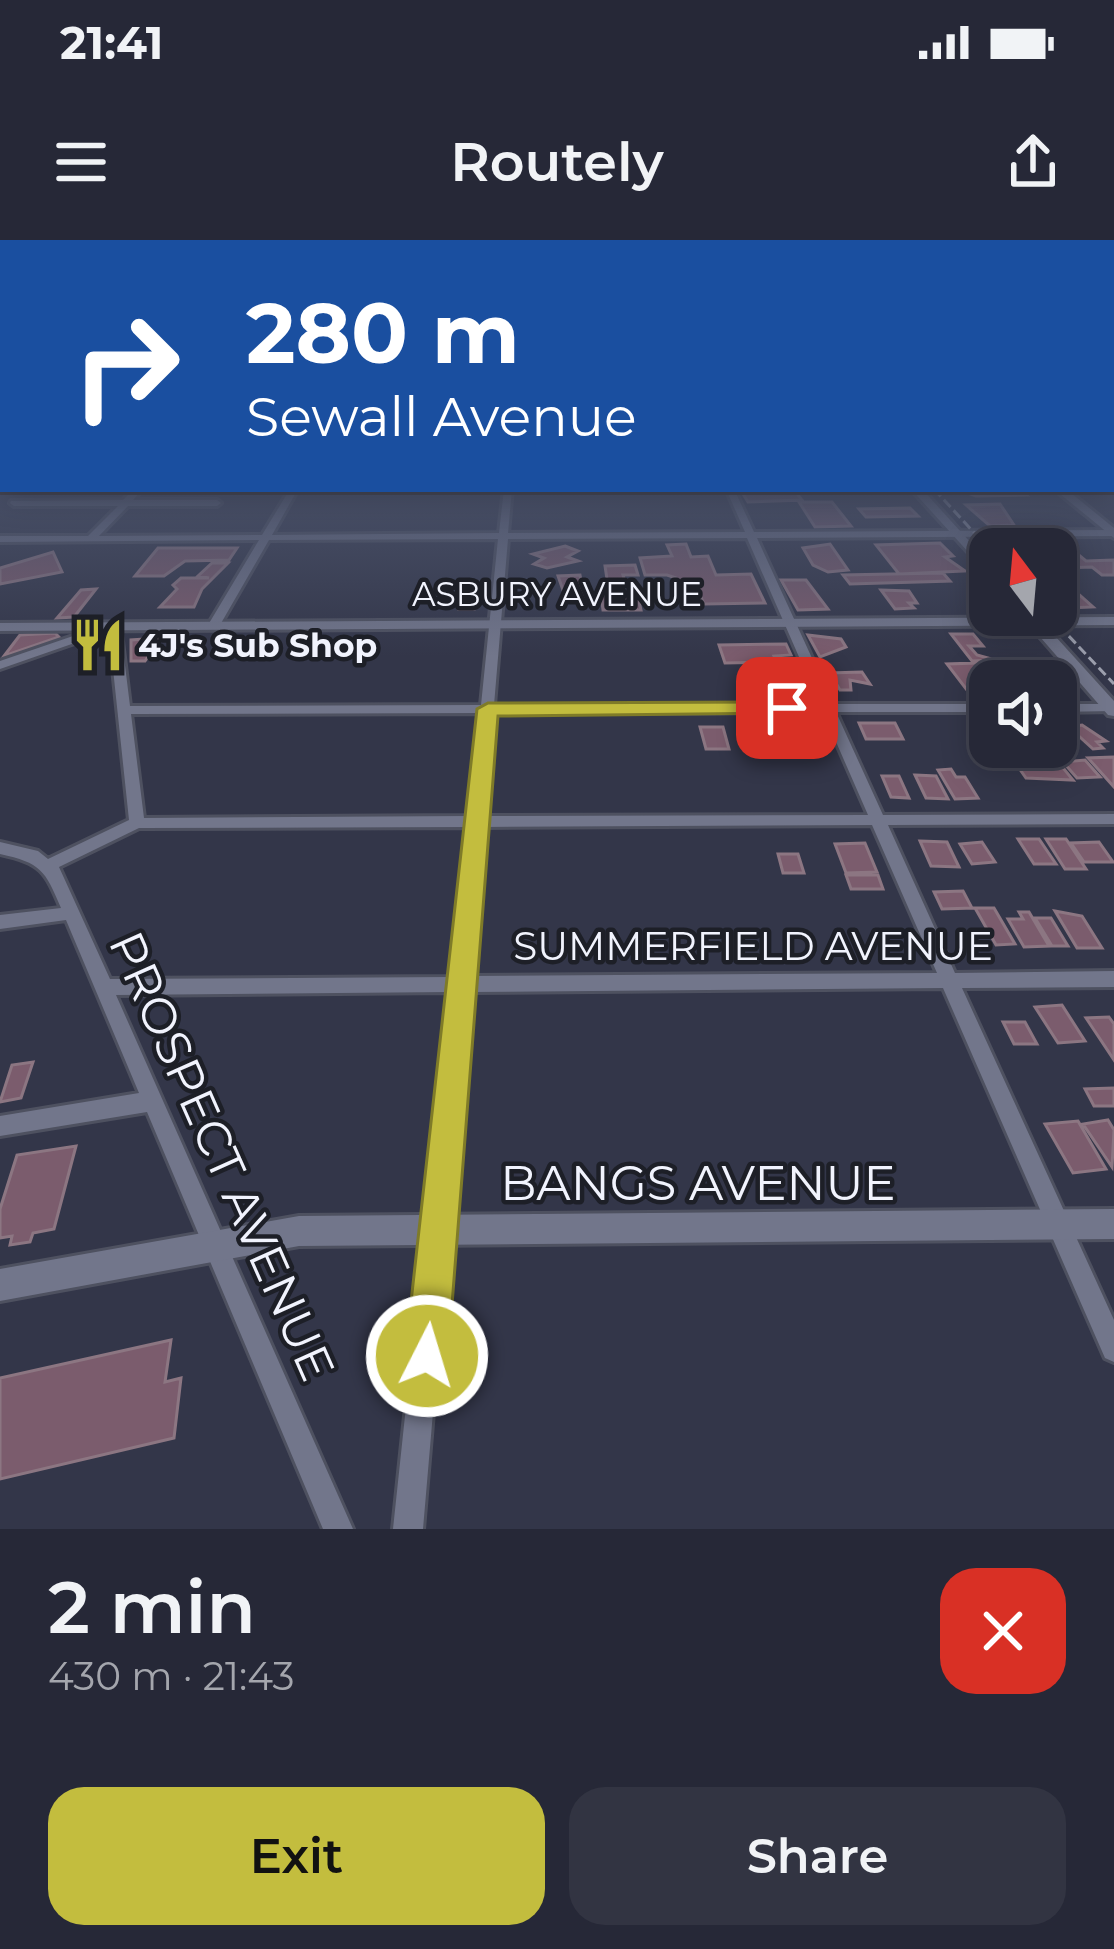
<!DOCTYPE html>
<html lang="en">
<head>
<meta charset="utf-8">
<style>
  :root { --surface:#262837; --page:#323442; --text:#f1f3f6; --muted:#a4a6ad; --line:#424452; --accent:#c3bd3e }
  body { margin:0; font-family:Montserrat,sans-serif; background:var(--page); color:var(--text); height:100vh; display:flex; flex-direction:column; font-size:45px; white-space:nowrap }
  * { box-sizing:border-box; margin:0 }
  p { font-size:39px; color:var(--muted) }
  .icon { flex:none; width:66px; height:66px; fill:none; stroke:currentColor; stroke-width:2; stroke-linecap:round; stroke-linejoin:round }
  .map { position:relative; height:1289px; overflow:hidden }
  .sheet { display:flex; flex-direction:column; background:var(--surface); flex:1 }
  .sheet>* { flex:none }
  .banner { position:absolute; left:0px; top:0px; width:1116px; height:252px; box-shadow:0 6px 30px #0003,0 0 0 3px var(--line); background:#1a4fa0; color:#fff; overflow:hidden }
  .needle { width:78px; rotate:344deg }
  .fabs { position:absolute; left:969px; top:288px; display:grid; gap:24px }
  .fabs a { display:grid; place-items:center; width:108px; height:108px; border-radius:24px; background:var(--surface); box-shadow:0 6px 30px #0003,0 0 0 3px var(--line); font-size:60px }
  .pin { position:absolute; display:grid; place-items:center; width:102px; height:102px; color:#fff; margin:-51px; border-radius:24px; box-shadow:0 6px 18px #0006 }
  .me { position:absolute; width:132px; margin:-66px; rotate:5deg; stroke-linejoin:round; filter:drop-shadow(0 0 9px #0008) }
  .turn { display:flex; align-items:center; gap:42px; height:252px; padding:0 48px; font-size:54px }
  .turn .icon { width:156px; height:156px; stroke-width:2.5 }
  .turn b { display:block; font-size:84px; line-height:102px }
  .round { display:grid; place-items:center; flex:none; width:126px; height:126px; border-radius:36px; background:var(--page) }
  .overview { display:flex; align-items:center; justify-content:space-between; height:204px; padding:0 48px }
  h1 { font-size:72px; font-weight:600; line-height:90px }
  .cta { display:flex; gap:24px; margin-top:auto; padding:24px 48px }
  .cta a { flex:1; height:138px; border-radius:36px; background:var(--accent); color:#111; font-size:48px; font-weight:600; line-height:138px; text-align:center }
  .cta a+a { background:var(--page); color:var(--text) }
  .status { display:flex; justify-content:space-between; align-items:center; height:84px; padding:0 60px; background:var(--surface); direction:ltr }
  .status svg { height:33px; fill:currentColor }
  header { display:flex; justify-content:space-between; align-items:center; height:156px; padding:0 48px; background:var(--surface); font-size:54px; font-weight:600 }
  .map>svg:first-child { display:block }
  .building { fill:#7b5c6d; stroke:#8c7682; stroke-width:3 }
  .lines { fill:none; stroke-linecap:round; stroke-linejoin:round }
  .minor-casing { stroke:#4e5160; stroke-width:6 }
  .tertiary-casing { stroke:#4e5160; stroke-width:6 }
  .secondary-casing { stroke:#4e5160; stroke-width:6 }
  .minor { fill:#72768b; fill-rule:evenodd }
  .tertiary { fill:#72768b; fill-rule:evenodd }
  .secondary { fill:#72768b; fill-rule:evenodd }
  .rail { stroke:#9c9fad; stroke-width:3; stroke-dasharray:10 4.5; stroke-linecap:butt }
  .route { fill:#c3bd3e; stroke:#7f7b28; stroke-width:3 }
  .labels { text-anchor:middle; stroke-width:9; stroke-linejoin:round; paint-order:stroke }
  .far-street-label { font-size:33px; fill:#f1f3fd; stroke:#1d1f27 }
  .far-poi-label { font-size:33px; font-weight:bold; fill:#f1f3fd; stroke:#1d1f27; text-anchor:start }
  .street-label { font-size:39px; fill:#f1f3fd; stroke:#1d1f27 }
  .near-street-label { font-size:48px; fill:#f1f3fd; stroke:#1d1f27 }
</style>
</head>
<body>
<div class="status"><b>21:41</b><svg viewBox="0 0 49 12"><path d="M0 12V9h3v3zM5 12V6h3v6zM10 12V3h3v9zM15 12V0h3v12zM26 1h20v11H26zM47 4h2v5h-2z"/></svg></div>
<header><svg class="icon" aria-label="menu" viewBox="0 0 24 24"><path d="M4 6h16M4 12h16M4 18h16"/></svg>Routely<svg class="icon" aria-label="share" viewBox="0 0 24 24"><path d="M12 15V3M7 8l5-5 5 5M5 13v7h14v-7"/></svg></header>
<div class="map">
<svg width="1114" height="1289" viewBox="0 0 1114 1289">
  <rect width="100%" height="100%" fill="#333649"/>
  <path class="building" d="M 740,249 L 795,251 L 802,260 L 748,262 Z
    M 968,249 L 1018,249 L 1026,255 L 976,256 L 962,251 Z
    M 799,262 L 832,262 L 851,286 L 815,287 Z
    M 1000,264 L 1014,285 L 990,286 L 966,265 Z
    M 910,268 L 918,276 L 866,277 L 859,269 Z
    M 1063,302 L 1086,321 L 1114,320 L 1114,335 L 1102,335 L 1092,327 L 1064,328 L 1056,320 L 1056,309 L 1036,303 Z
    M 940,303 L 953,316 L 945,317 L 965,331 L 899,334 L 876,305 Z
    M 686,304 L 691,317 L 708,316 L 716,335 L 751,334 L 765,363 L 704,364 L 697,348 L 680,348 L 676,338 L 667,335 L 645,335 L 640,318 L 672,316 L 667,305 Z
    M 830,304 L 848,330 L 828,332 L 813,325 L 803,308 Z
    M 565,306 L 578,311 L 567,317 L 578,321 L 547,328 L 534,324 L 544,318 L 533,314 Z
    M 158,308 L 237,308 L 229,320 L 185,321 L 164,336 L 135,336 Z
    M 53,312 L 62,332 L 0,344 L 0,328 Z
    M 212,323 L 228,323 L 202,349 L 194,367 L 160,367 L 177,349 L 173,345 L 181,338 L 209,338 L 198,336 Z
    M 635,325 L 638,335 L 623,335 L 626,345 L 608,346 L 605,326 Z
    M 943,333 L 950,341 L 850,344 L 843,335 Z
    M 1056,334 L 1093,367 L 1068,368 L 1056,357 Z
    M 580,335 L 584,356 L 565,356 L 558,336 Z
    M 781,340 L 806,340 L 828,369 L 798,370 Z
    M 462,342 L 475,342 L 474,369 L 459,369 Z
    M 96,349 L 74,377 L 57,378 L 81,350 Z
    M 607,350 L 637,352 L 641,370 L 603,370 L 601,355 L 608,355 Z
    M 881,350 L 909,351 L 917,363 L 909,363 L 914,368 L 895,369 Z
    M 55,393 L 59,397 L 4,416 L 20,395 Z
    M 951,394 L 973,394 L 983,406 L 969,406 L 977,415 L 995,420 L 972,421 Z
    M 808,395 L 841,399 L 846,407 L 820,417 Z
    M 161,398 L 145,421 L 131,421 L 131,400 Z
    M 786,404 L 791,415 L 774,416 L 777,422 L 725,423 L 719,405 Z
    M 1038,421 L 1067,452 L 1056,453 L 1056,441 L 990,441 L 990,446 L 982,436 L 975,436 L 990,454 L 970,454 L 947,424 Z
    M 862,432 L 870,444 L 850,440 L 851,450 L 840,450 L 830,433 Z
    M 859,483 L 895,483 L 903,499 L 866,499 Z
    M 1082,485 L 1106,501 L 1097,502 L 1103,508 L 1093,509 L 1069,487 Z
    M 700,487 L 723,487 L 729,509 L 706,509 Z
    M 1018,507 L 1046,507 L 1073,540 L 1026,538 L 1019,528 L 1033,527 Z
    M 1114,517 L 1114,547 L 1088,518 Z
    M 1085,520 L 1100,537 L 1077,538 L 1063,522 Z
    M 951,529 L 956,537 L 965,537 L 978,558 L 955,559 L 938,530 Z
    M 915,535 L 936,536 L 948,559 L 926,558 Z
    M 882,536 L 899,536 L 909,558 L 891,557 Z
    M 1018,599 L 1039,599 L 1056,624 L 1034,624 Z
    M 1046,599 L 1066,599 L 1086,629 L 1065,629 Z
    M 920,601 L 947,602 L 959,627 L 931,626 Z
    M 982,602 L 995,622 L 972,624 L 960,604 Z
    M 1099,602 L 1113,622 L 1084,622 L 1071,603 Z
    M 865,603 L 877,632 L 846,633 L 835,604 Z
    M 778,614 L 798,614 L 804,633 L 783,633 Z
    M 846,635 L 878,635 L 883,649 L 851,649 Z
    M 963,651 L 972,668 L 942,669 L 934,652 Z
    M 975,668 L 994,668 L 1015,704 L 996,705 Z
    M 1055,671 L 1082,676 L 1102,708 L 1077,708 Z
    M 1019,672 L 1029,672 L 1049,706 L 1024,707 L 1008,679 L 1023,679 Z
    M 1035,678 L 1051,678 L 1068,706 L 1052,706 Z
    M 1062,765 L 1085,801 L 1058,803 L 1035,767 Z
    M 1109,777 L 1114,784 L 1114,820 L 1086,778 Z
    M 1003,782 L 1025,782 L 1037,804 L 1014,804 Z
    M 33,822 L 21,858 L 0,862 L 12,825 Z
    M 1114,848 L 1114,866 L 1094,866 L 1085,849 Z
    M 1108,880 L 1114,890 L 1112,927 L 1083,884 Z
    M 1078,881 L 1106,929 L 1073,933 L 1045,884 Z
    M 76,906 L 54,989 L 33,993 L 30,1002 L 10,1005 L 12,996 L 0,998 L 0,969 L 17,915 Z
    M 171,1100 L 165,1142 L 181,1138 L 174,1198 L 0,1239 L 0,1138 Z"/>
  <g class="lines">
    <defs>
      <path id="minor" d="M 134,249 L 143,249 L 133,260 L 217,260 L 221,263 L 217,266 L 128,266 L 99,296 L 262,295 L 290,249 L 298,249 L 272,295 L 499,293 L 504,249 L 512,249 L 508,293 L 745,292 L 726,249 L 734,249 L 754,292 L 1114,290 L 1114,296 L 757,298 L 833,464 L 990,464 L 990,472 L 836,472 L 883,575 L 1114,574 L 1114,584 L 888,585 L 955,733 L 1114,731 L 1114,747 L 962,748 L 1114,1080 L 1114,1122 L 1105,1118 L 943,748 L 469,752 L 423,1289 L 393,1289 L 450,752 L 116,755 L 353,1289 L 323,1289 L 147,872 L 0,896 L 0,876 L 139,853 L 66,680 L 0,689 L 0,675 L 61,668 C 45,630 41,623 0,614 L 0,602 L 38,611 L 48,619 L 129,580 L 109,391 L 0,429 L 0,421 L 114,382 L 120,385 L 130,466 L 481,465 L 498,299 L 269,300 L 220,385 L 214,388 L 208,385 L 259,300 L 0,302 L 0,296 L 88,296 L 118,266 L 14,266 L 10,263 L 11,261 L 123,260 ZM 747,298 L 820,465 L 494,465 L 508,299 ZM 823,472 L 868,575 L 484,576 L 493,473 ZM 480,473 L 469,576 L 144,578 L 131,474 ZM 872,585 L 937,733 L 470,736 L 483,587 ZM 468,587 L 452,737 L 110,739 L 59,627 L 139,588 Z
        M 1056,464 L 1111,464 L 1114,465 L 1114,471 L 1056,472 Z"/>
      <path id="tertiary" d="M 911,249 L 922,249 L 990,324 L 990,336 Z
        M 1021,375 L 1036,375 L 1114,461 L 1114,476 L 1108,475 Z
        M 1114,969 L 1114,999 L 299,1006 L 0,1061 L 0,1029 L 299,976 Z"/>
      <path id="secondary" d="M 1054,249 L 1066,249 L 1114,288 L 1114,298 Z
        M 1114,377 L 1114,385 L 0,391 L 0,383 Z"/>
    </defs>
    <use href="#minor" class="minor-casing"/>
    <use href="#tertiary" class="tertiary-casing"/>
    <use href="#secondary" class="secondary-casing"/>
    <use href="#minor" class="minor"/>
    <use href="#tertiary" class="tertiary"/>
    <use href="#secondary" class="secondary"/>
    <path class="rail" d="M 934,249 L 990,310
      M 1049,375 L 1114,444"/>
  </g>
  <linearGradient id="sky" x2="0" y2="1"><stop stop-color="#1c1e28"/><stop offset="0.57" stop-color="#4a526a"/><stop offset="1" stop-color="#4a526a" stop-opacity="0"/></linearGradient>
  <rect width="1114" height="416" fill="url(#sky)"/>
  <path class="route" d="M 787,462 L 798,468 L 794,473 L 498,476 L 448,1116 L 442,1132 L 427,1138 L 412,1132 L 405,1116 L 477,469 L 488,463 Z"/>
  <defs>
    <symbol id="restaurant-bare" viewBox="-9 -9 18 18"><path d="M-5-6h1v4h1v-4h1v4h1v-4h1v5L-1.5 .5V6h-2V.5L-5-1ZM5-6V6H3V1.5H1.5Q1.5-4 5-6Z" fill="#c3bd3e" stroke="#1d1f27" stroke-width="2.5" paint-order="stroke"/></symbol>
  </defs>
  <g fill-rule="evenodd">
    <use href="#restaurant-bare" x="60" y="367" width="76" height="76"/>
  </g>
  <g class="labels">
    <g class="far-street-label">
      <text x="557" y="366">ASBURY AVENUE</text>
    </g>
    <g class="far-poi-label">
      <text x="138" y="417">4J's Sub Shop</text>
    </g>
    <g class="street-label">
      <text x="753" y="720">SUMMERFIELD AVENUE</text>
    </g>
    <g class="near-street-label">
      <text transform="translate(222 916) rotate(66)" y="17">PROSPECT AVENUE</text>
      <text x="698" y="960">BANGS AVENUE</text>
    </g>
  </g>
</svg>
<div class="fabs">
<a><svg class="needle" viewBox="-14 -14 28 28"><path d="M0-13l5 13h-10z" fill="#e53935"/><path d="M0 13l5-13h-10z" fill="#a4a6ad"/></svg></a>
<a><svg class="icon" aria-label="sound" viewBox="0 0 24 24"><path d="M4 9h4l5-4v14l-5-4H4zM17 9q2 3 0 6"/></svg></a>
</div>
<div class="pin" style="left:787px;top:468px;background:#d93025"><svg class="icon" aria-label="arrive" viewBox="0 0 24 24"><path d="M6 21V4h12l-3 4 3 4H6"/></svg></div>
<svg class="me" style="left:427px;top:1116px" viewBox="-20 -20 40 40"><circle r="17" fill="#c3bd3e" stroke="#fff" stroke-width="3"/><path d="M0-11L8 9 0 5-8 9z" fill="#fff"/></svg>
<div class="banner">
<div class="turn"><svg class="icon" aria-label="right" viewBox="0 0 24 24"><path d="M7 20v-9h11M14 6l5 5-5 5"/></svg><div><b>280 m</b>Sewall Avenue</div></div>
</div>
</div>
<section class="sheet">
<div class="overview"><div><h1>2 min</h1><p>430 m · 21:43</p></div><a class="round" style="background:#d93025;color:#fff"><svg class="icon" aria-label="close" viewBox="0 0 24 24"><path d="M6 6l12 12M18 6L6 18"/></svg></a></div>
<div class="cta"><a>Exit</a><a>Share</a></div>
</section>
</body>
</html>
